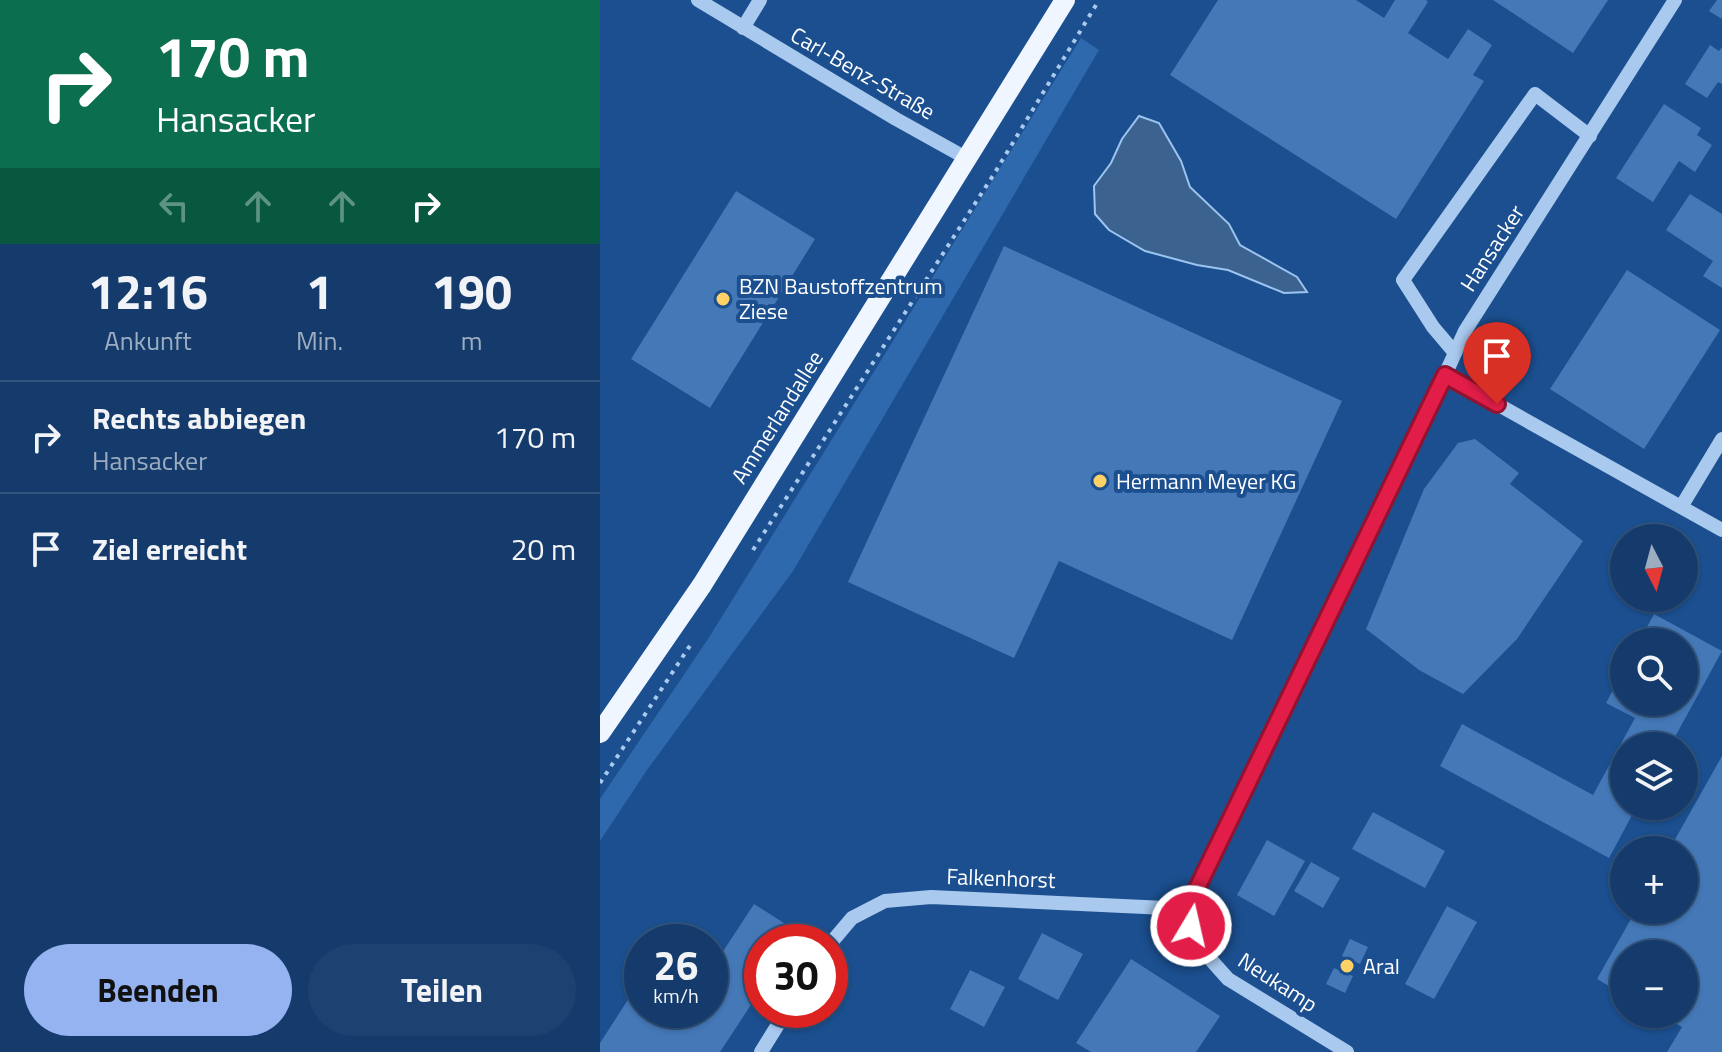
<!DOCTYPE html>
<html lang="de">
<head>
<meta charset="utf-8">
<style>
  :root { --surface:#143b6b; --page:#1d4271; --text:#f1f3f6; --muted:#9dadc1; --line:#33557e; --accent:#95b2f1 }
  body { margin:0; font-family:"Titillium Web",sans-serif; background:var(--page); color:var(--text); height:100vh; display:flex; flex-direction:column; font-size:30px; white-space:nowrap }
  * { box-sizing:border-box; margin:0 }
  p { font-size:26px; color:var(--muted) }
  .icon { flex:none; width:44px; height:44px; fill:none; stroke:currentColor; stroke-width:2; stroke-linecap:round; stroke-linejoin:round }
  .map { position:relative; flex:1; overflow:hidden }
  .details { display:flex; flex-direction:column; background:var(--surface); width:600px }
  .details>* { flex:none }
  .banner { background:#0b6e4f; color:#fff; overflow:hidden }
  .needle { width:52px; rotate:174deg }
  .fabs { position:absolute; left:1010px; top:524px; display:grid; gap:16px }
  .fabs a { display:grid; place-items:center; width:88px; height:88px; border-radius:50%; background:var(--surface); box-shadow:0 2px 6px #0004,0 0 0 2px var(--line); font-size:40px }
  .speed { position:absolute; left:24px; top:924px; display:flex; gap:16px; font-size:40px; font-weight:700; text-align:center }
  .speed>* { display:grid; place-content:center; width:104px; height:104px; border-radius:50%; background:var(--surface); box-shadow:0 2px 6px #0004,0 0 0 2px var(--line); line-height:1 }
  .speed small { font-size:20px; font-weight:400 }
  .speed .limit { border:12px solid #d22; background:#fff; color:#111 }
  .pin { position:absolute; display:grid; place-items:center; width:68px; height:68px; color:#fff; margin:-82px -34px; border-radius:50% 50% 50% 0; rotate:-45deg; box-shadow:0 0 8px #0007 }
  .pin .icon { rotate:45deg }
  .me { position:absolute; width:88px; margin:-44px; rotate:9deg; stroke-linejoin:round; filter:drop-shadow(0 0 6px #0008) }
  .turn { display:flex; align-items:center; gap:28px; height:168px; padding:0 24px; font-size:36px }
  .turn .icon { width:104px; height:104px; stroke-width:2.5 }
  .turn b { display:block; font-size:56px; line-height:68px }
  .lanes { display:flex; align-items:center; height:76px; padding:0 24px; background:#0003; justify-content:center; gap:40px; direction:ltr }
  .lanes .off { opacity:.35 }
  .eta { display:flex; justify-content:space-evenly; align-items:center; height:136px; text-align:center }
  .eta b { font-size:48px; font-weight:700; line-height:56px }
  .action { display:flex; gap:16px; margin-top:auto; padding:16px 24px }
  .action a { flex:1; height:92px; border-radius:48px; background:var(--accent); color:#111; font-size:32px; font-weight:700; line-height:92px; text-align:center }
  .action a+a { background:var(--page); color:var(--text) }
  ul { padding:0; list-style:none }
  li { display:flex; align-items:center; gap:24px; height:112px; padding:0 24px; border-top:2px solid var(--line) }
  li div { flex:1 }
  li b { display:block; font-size:30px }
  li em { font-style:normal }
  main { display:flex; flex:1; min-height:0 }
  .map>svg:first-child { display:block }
  .green { fill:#2e69ad }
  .water { fill:#3c6290; stroke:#9cc4f0; stroke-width:2 }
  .building { fill:#4478b7 }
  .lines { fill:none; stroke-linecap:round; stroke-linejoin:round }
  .path { stroke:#a9c9ee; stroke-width:4; stroke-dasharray:4 6; stroke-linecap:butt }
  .minor { stroke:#a9c9ee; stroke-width:14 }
  .major { stroke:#f0f6ff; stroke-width:20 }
  .route-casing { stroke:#92132f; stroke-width:20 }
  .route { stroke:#e11d48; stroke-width:14 }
  .poi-dot { fill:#ffd166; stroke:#1b4f8f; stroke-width:3 }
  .labels { text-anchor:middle; stroke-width:8; stroke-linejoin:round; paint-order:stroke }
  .street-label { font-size:22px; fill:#fff; stroke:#1b4f8f }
  .poi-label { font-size:22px; fill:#fff; stroke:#1b4f8f; text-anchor:start }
</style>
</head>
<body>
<main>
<section class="details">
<div class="banner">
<div class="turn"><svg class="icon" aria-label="right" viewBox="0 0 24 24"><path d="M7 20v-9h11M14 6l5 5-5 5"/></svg><div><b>170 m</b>Hansacker</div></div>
<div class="lanes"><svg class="icon off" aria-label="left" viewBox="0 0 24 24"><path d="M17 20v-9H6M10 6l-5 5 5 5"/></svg><svg class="icon off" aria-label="ahead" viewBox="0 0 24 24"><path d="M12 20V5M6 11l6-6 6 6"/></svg><svg class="icon off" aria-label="ahead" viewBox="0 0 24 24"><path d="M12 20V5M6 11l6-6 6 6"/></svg><svg class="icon" aria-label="right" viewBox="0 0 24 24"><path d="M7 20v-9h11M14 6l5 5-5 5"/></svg></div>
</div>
<div class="eta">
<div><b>12:16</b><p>Ankunft</p></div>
<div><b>1</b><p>Min.</p></div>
<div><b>190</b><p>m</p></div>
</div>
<ul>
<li><svg class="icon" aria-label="right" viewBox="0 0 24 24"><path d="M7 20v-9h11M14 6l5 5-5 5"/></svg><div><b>Rechts abbiegen</b><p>Hansacker</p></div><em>170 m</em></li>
<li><svg class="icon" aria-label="arrive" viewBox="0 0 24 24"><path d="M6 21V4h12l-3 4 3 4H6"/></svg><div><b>Ziel erreicht</b></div><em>20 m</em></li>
</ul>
<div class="action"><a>Beenden</a><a>Teilen</a></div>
</section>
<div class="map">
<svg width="1122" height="1052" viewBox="0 0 1122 1052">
  <rect width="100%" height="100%" fill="#1b4f8f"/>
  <path class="green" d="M 481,38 L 499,50 L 193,571 L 47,770 L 0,841 L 0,799 L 108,639 Z"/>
  <path class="water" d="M 539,116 L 559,123 L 581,161 L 590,187 L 629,224 L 640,245 L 697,277 L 707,292 L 684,293 L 628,270 L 597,265 L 545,251 L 509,230 L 495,214 L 494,186 L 511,163 L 522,139 Z"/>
  <path class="building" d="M 618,0 L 756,0 L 784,18 L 795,0 L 826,0 L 828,2 L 808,33 L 848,59 L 868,29 L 892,45 L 873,75 L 884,81 L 796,219 L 570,75 Z
    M 893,0 L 1008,0 L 973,53 Z
    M 1117,0 L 1122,0 L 1122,19 L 1109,11 Z
    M 1110,45 L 1119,51 L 1122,47 L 1122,84 L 1118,82 L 1107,98 L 1085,84 Z
    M 1064,104 L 1101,128 L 1097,135 L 1112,145 L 1095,172 L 1079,161 L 1053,202 L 1016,178 Z
    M 136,191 L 215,239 L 110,408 L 31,359 Z
    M 1090,194 L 1122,214 L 1122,288 L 1103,276 L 1113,261 L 1066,230 Z
    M 404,246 L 742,401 L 632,640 L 459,561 L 414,658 L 248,582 Z
    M 1027,270 L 1120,330 L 1044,449 L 950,389 Z
    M 875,439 L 919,473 L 910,484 L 983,541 L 917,639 L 863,694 L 819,670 L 766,629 L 824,489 L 858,443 Z
    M 1054,614 L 1122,651 L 1070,746 L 1024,746 L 1024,806 L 1037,806 L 1009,858 L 840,766 L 862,724 L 993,795 L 1035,718 L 1006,703 L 1024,670 L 1024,702 L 1084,702 L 1084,642 L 1039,642 Z
    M 1122,756 L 1122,1052 L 1067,1052 L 1082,1027 L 1059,1014 L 1084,1014 L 1084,954 L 1024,954 L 1024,995 L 997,979 L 1036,910 L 1084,910 L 1084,850 L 1069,850 Z
    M 773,812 L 845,851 L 825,888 L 752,849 Z
    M 667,840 L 705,861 L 674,916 L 637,895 Z
    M 711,862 L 740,878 L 723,908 L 694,891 Z
    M 154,904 L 198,932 L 192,942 L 162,942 L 162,988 L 120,1052 L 0,1052 L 0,1043 L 42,978 L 42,1010 L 110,1010 L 110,954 L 118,959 Z
    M 847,906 L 877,922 L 834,999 L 805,984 Z
    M 73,930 L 92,942 L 66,942 Z
    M 442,933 L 483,954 L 458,1000 L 418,979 Z
    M 750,939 L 768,947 L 760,964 L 742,956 Z
    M 531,959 L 620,1016 L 596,1052 L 491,1052 L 476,1043 Z
    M 734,968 L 753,976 L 745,993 L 726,984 Z
    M 370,970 L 405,987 L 384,1027 L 350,1009 Z"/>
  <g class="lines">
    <path class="path" d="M 153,550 L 394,174 L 499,0
      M 0,783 L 93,641"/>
    <path class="minor" d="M 98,0 L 296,119 L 366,158
      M 1075,0 L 865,331 L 845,375 L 1122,530
      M 143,28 L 160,0
      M 855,353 L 833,327 L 803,280 L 935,94 L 990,136
      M 1081,507 L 1122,439
      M 230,944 L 252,918 L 285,901 L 331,897 L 587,909
      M 161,1052 L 187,1010
      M 747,1052 L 628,979 L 595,942 L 587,909 L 845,375"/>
    <path class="major" d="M 0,733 L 102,585 L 465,0"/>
  </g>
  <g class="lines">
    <defs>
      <path id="route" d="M 591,926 L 587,909 L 845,375 L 897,404"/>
    </defs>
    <use href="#route" class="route-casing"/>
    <use href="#route" class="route"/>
  </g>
  <g class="poi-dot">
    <circle cx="123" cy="299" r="8"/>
    <circle cx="500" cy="481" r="8"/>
    <circle cx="747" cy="966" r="8"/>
  </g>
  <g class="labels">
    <g class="street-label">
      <text transform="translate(263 73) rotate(30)" y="8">Carl-Benz-Straße</text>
      <text transform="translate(892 248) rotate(-57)" y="8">Hansacker</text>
      <text transform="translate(177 417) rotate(-58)" y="8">Ammerlandallee</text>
      <text transform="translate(401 878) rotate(2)" y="8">Falkenhorst</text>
      <text transform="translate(678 982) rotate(33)" y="8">Neukamp</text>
    </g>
    <g class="poi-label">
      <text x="139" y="294">BZN Baustoffzentrum<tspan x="139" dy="25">Ziese</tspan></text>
      <text x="516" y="489">Hermann Meyer KG</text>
      <text x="763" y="974">Aral</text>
    </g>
  </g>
</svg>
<div class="fabs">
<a><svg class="needle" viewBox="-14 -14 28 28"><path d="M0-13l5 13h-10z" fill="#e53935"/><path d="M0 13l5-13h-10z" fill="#9dadc1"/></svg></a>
<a><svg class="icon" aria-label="search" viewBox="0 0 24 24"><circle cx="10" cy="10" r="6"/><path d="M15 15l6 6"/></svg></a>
<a><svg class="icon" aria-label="layers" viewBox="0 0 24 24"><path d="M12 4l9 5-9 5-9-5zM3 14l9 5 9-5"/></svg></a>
<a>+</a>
<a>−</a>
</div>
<div class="speed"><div>26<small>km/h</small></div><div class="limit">30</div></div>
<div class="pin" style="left:897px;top:404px;background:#d93025"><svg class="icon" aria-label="arrive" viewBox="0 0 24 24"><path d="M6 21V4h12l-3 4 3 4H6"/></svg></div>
<svg class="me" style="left:591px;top:926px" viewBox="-20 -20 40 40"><circle r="17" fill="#e11d48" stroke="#fff" stroke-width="3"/><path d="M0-11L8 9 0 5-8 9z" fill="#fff"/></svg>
</div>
</main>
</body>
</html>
